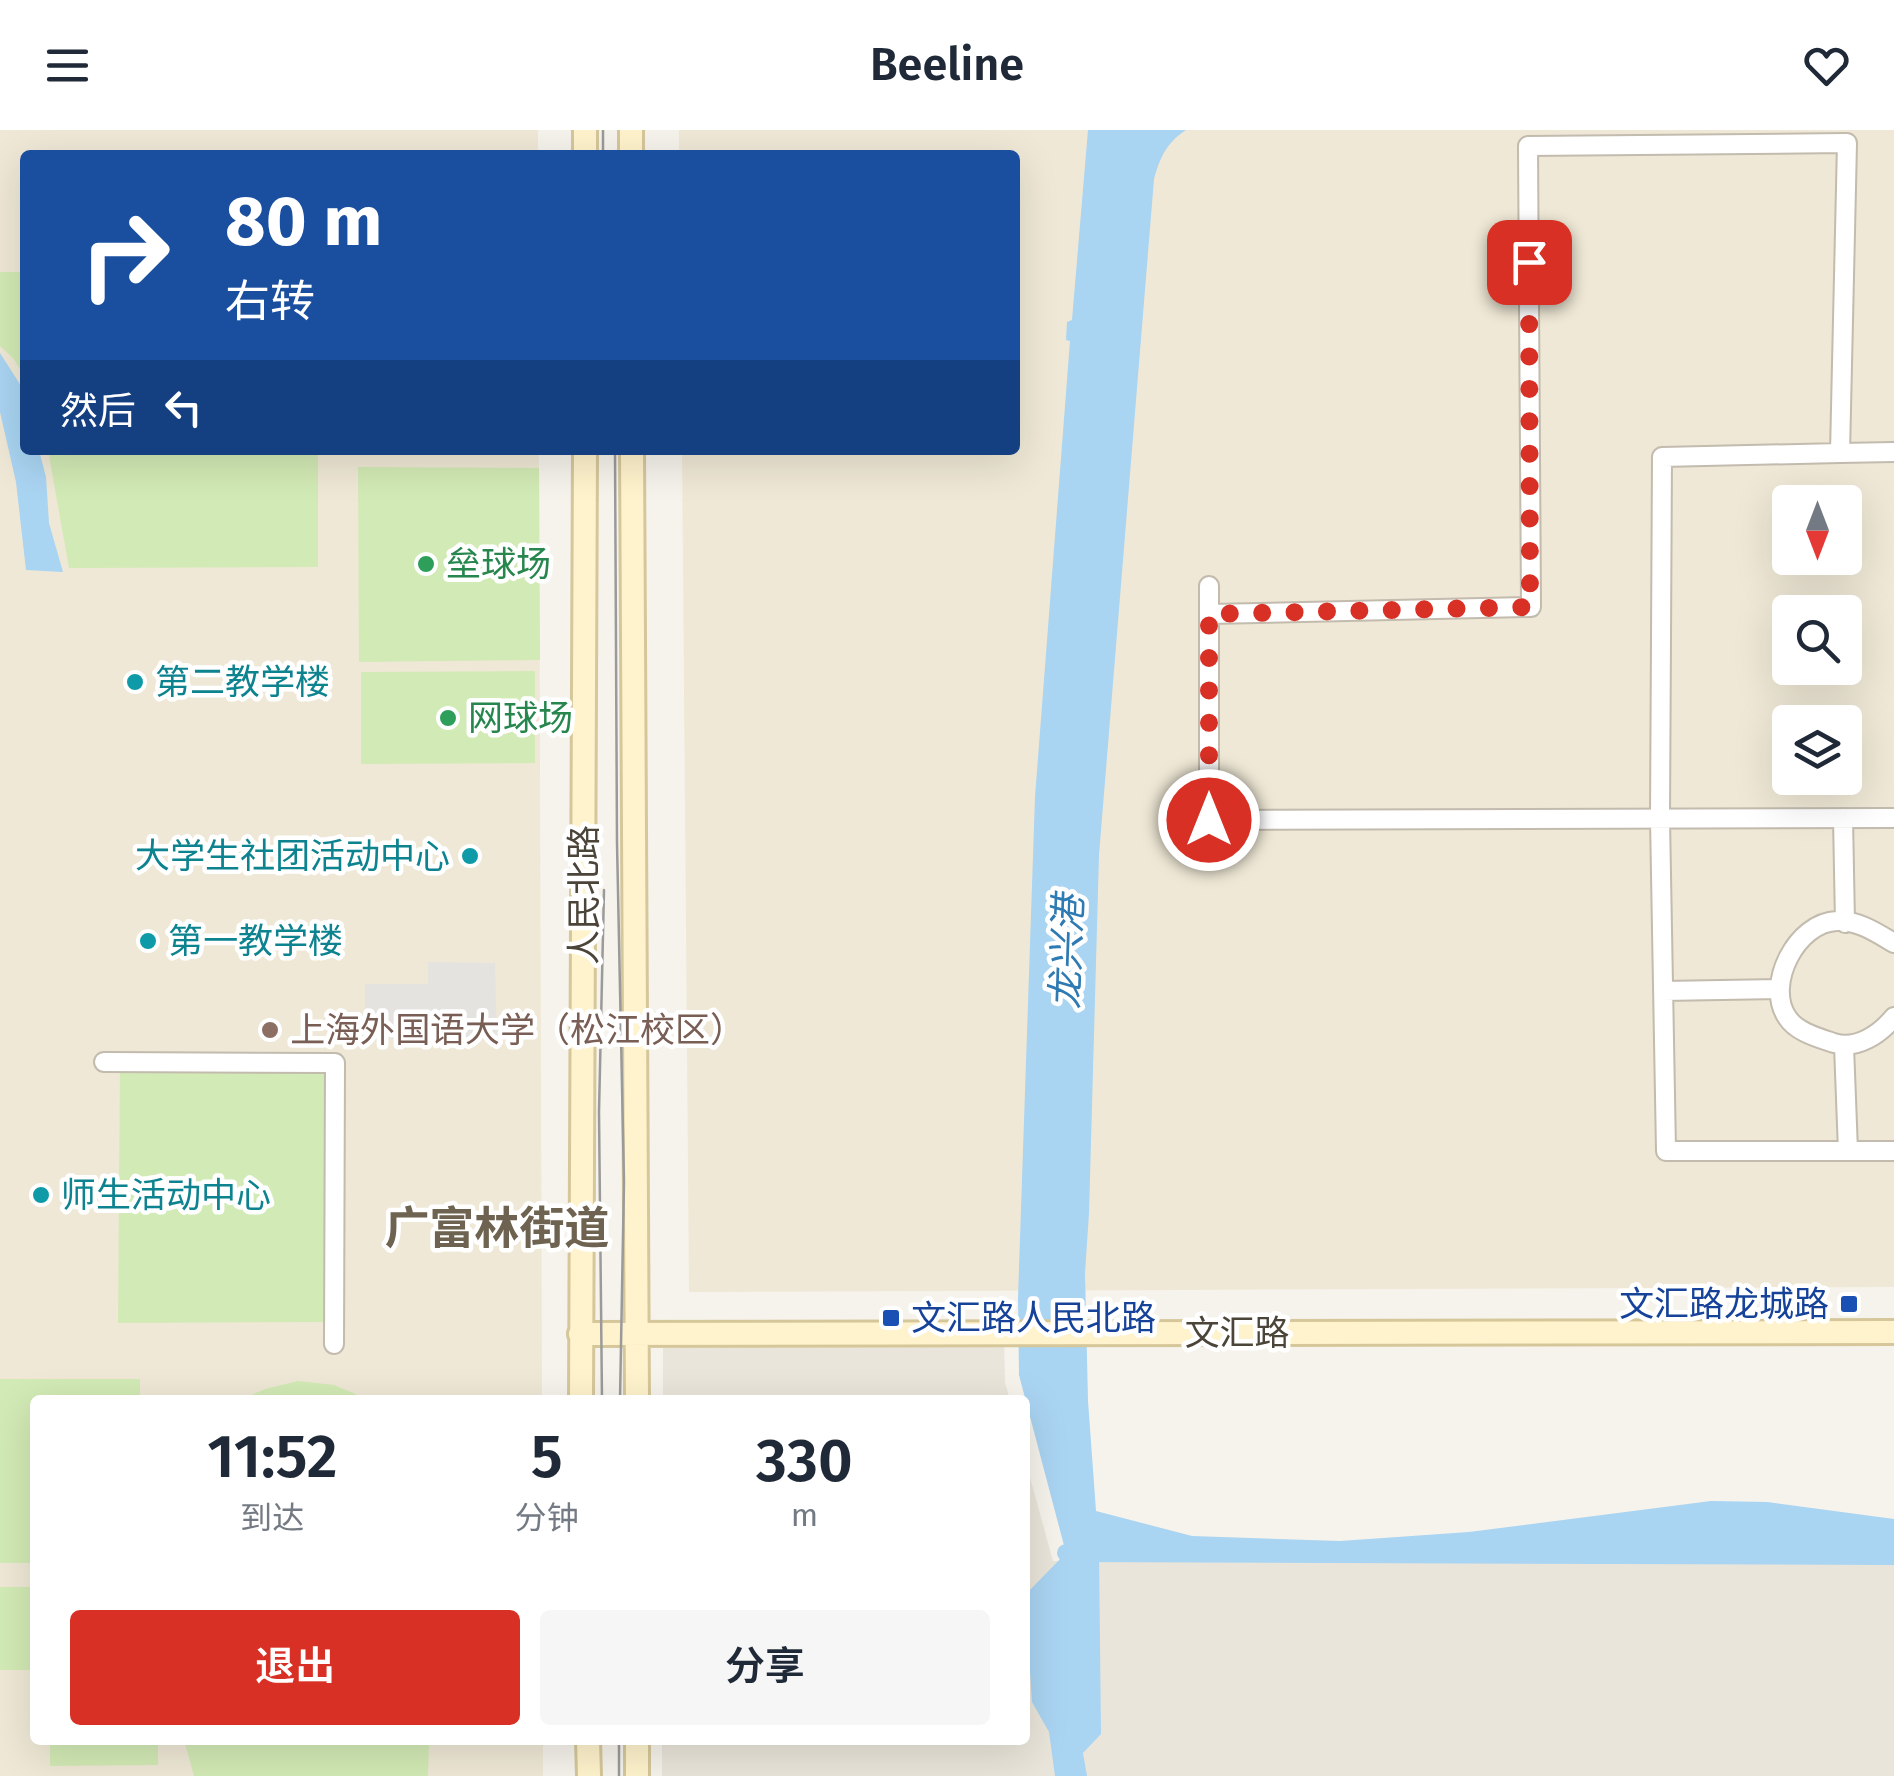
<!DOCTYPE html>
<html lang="zh">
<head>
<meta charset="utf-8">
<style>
  :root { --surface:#fff; --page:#f6f6f7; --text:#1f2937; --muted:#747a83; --accent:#d93025 }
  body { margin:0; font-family:"Fira Sans","Noto Sans SC",sans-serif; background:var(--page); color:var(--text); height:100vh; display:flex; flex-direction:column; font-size:38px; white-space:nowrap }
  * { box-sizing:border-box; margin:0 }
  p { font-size:32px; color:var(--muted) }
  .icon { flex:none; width:55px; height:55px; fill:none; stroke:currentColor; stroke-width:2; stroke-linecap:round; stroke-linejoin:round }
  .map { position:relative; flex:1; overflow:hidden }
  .panel { position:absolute; left:30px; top:1265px; width:1000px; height:350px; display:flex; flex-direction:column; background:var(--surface); border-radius:10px; box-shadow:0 10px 40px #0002 }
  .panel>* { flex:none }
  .top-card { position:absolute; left:20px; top:20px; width:1000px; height:305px; border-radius:10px; box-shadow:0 10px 40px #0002; background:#1a4fa0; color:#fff; overflow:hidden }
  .needle { width:65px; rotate:180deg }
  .fabs { position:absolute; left:1772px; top:355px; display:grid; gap:20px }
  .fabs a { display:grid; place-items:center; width:90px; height:90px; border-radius:10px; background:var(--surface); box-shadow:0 10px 40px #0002; font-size:50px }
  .pin { position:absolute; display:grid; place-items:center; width:85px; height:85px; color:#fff; margin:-42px; border-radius:20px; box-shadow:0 5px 15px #0006 }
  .me { position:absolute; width:110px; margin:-55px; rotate:0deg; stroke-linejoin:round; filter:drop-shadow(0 0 8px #0008) }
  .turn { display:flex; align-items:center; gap:35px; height:210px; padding:0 40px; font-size:45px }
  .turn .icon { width:130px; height:130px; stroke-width:2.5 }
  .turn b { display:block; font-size:70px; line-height:85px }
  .then { display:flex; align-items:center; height:95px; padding:0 40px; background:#0003; gap:20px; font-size:38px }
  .eta { display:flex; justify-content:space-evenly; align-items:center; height:170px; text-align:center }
  .eta b { font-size:60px; font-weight:600; line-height:70px }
  .button { display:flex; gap:20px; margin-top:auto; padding:20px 40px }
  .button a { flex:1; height:115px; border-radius:10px; background:var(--accent); color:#fff; font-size:40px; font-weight:600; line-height:115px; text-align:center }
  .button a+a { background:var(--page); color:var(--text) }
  header { display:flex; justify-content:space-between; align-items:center; height:130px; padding:0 40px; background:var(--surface); font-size:45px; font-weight:600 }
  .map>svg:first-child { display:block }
  .residential { fill:#eae5da }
  .education { fill:#efe8d6; fill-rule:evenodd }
  .green { fill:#d2eab5 }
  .parking { fill:#e5e3e0 }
  .water { fill:#a9d4f2 }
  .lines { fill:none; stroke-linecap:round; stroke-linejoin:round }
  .canal { stroke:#a9d4f2; stroke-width:18 }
  .street-casing { stroke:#c2bbae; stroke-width:22 }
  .secondary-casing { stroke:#d6c79b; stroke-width:28 }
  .street { stroke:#fff; stroke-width:18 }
  .secondary { stroke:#fff3cd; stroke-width:22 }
  .tram { stroke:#9a9a9a; stroke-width:2.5 }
  .route { stroke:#d93025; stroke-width:18; stroke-dasharray:0 32.4 }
  .leisure-dot { fill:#2e9e5b; stroke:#fff; stroke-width:4 }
  .culture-dot { fill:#0f9aa8; stroke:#fff; stroke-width:4 }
  .education-dot { fill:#8d6e63; stroke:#fff; stroke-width:4 }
  .transit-dot { fill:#1a4fb4; stroke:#fff; stroke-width:4 }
  .labels { text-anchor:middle; stroke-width:9; stroke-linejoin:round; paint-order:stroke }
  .leisure-label { font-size:35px; fill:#27864d; stroke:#fff; text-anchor:start }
  .culture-label { font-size:35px; fill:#0d838f; stroke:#fff; text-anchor:start }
  .street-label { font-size:35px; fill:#4b4439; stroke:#fff }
  .education-label { font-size:35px; fill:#785e54; stroke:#fff; text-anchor:start }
  .transit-label { font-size:35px; fill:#164399; stroke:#fff; text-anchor:end }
  .water-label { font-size:38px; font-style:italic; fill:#2e7ab2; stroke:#fff }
  .district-label { font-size:45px; font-weight:bold; fill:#6e6250; stroke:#fff }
</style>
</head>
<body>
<header><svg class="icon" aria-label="menu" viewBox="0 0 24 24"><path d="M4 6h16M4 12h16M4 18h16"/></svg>Beeline<svg class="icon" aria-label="heart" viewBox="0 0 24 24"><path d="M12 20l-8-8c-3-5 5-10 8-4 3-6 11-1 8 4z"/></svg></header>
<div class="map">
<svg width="1894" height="1646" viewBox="0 0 1894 1646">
  <rect width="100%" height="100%" fill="#f6f3ec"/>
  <path class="residential" d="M 1004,1208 L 1005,1252 L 1010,1270 L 663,1270 L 663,1212 Z
    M 1025,1329 L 1053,1431 L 1894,1428 L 1894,1646 L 662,1646 L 662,1610 L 1025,1610 Z"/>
  <path class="education" d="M 0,0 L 538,0 L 538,25 L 25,25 L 25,320 L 539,320 L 542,1270 L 35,1270 L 35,1610 L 543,1610 L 543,1646 L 0,1646 Z
    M 679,0 L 1894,0 L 1894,1157 L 689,1162 L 682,320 L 1015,320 L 1015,25 L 679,25 ZM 1790,372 L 1845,372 L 1845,428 L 1790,428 ZM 1790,482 L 1845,482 L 1845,538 L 1790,538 ZM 1790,592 L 1845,592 L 1845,648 L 1790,648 Z"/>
  <path class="green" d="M 0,142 L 25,142 L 25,247 L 13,228 L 0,216 Z
    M 48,320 L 318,320 L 318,437 L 69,438 Z
    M 358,337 L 539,338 L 540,530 L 359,532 Z
    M 535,541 L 535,633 L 361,634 L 361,542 Z
    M 120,936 L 324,937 L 324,1192 L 118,1193 Z
    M 0,1249 L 140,1249 L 140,1270 L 35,1270 L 35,1433 L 0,1433 Z
    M 298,1251 L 334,1255 L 370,1270 L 240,1270 L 265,1259 Z
    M 0,1457 L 35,1457 L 35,1540 L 0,1540 Z
    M 50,1610 L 158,1610 L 158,1635 L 50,1636 Z
    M 184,1610 L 429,1610 L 428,1646 L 194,1646 Z"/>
  <path class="parking" d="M 428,832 L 495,833 L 497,909 L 365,909 L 365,854 L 428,854 Z"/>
  <path class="water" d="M 1088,0 L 1186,0 C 1166,13 1160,28 1154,49 L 1099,725 L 1089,1083 L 1085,1143 L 1088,1271 L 1096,1381 L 1192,1406 L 1340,1411 L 1469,1402 L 1711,1371 L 1767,1372 L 1894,1389 L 1894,1420 L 1099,1423 L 1101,1604 L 1083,1623 L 1087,1646 L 1055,1646 L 1049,1602 L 1032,1572 L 1025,1465 L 1066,1423 L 1019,1245 L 1018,1168 L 1035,667 L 1070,211 L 1066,210 L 1067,192 L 1072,190 Z
    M 0,223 L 25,262 L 25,320 L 39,320 L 46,347 L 49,393 L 63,442 L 26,440 L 16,352 L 0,282 Z"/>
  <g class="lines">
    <path class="canal" d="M 1066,1423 L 1894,1426"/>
    <defs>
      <path id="street" d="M 1840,323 L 1894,322
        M 1209,456 L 1209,690 L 1894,688
        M 1209,484 L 1531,477 L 1528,16 L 1847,13 L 1840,323 L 1662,327 L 1660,689 L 1666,1021 L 1894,1021
        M 1843,688 L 1845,793
        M 1894,813 C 1877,803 1858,790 1837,791 C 1797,792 1765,854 1787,887 C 1796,902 1819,908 1834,913 C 1857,920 1880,904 1894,887
        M 1663,861 L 1779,859
        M 1844,916 L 1848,1021
        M 104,932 L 335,933 L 334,1214"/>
      <path id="secondary" d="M 585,0 L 585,25
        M 631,0 L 631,25
        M 632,320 L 637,1270
        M 580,1204 L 1894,1202
        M 581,1270 L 585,320
        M 588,1610 L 589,1646
        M 637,1610 L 637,1646"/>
    </defs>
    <use href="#street" class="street-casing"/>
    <use href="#secondary" class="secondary-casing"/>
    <use href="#street" class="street"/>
    <use href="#secondary" class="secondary"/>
    <path class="tram" d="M 603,25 L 603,0
      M 615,320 L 617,713 L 624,1052 L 620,1270
      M 602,1270 L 599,982 L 604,760
      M 619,1610 L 619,1646"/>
  </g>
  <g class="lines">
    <path class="route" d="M 1209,690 L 1209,484 L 1530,477 L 1529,132"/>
  </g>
  <g class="leisure-dot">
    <circle cx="426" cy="434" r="10"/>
    <circle cx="448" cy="588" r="10"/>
  </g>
  <g class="culture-dot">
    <circle cx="135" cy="552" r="10"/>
    <circle cx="470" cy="726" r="10"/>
    <circle cx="148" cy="811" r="10"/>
    <circle cx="41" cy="1065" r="10"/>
  </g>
  <circle class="education-dot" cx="270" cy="900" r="10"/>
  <g class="transit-dot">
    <rect x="1839" y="1164" width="20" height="20" rx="5"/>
    <rect x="881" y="1178" width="20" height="20" rx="5"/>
  </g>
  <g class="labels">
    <g class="leisure-label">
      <text x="446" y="446">垒球场</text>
      <text x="468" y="600">网球场</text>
    </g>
    <g class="culture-label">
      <text x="155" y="564">第二教学楼</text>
      <text x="450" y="738" text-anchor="end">大学生社团活动中心</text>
      <text x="168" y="823">第一教学楼</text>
      <text x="61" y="1077">师生活动中心</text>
    </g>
    <g class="street-label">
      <text transform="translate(584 765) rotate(-90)" y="12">人民北路</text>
      <text x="1237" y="1215">文汇路</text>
    </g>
    <g class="education-label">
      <text x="290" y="912">上海外国语大学（松江校区）</text>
    </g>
    <g class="transit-label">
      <text x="1829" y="1186">文汇路龙城路</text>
      <text x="911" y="1200" text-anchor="start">文汇路人民北路</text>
    </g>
    <g class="water-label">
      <text transform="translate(1067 822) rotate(-88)" y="13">龙兴港</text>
    </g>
    <g class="district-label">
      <text x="497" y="1114">广富林街道</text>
    </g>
  </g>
</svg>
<div class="fabs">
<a><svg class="needle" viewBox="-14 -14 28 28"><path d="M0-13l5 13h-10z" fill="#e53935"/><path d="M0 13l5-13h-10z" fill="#747a83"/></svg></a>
<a><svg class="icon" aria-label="search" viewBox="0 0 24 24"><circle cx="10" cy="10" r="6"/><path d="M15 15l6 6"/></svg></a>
<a><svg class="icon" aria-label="layers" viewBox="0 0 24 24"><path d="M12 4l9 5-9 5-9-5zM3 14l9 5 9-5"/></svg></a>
</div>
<div class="pin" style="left:1529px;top:132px;background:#d93025"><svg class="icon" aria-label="arrive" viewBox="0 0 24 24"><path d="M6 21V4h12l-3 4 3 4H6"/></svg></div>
<svg class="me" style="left:1209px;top:690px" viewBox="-20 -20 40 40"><circle r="17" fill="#d93025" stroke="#fff" stroke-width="3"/><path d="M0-11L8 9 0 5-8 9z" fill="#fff"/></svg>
<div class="top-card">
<div class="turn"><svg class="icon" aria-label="right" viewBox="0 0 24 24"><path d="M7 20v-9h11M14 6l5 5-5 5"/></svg><div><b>80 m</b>右转</div></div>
<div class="then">然后<svg class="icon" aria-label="left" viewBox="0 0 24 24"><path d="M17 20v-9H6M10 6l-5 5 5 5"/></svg></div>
</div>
<section class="panel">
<div class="eta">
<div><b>11:52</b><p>到达</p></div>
<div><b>5</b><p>分钟</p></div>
<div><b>330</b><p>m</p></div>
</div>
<div class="button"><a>退出</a><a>分享</a></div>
</section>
</div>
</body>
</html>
